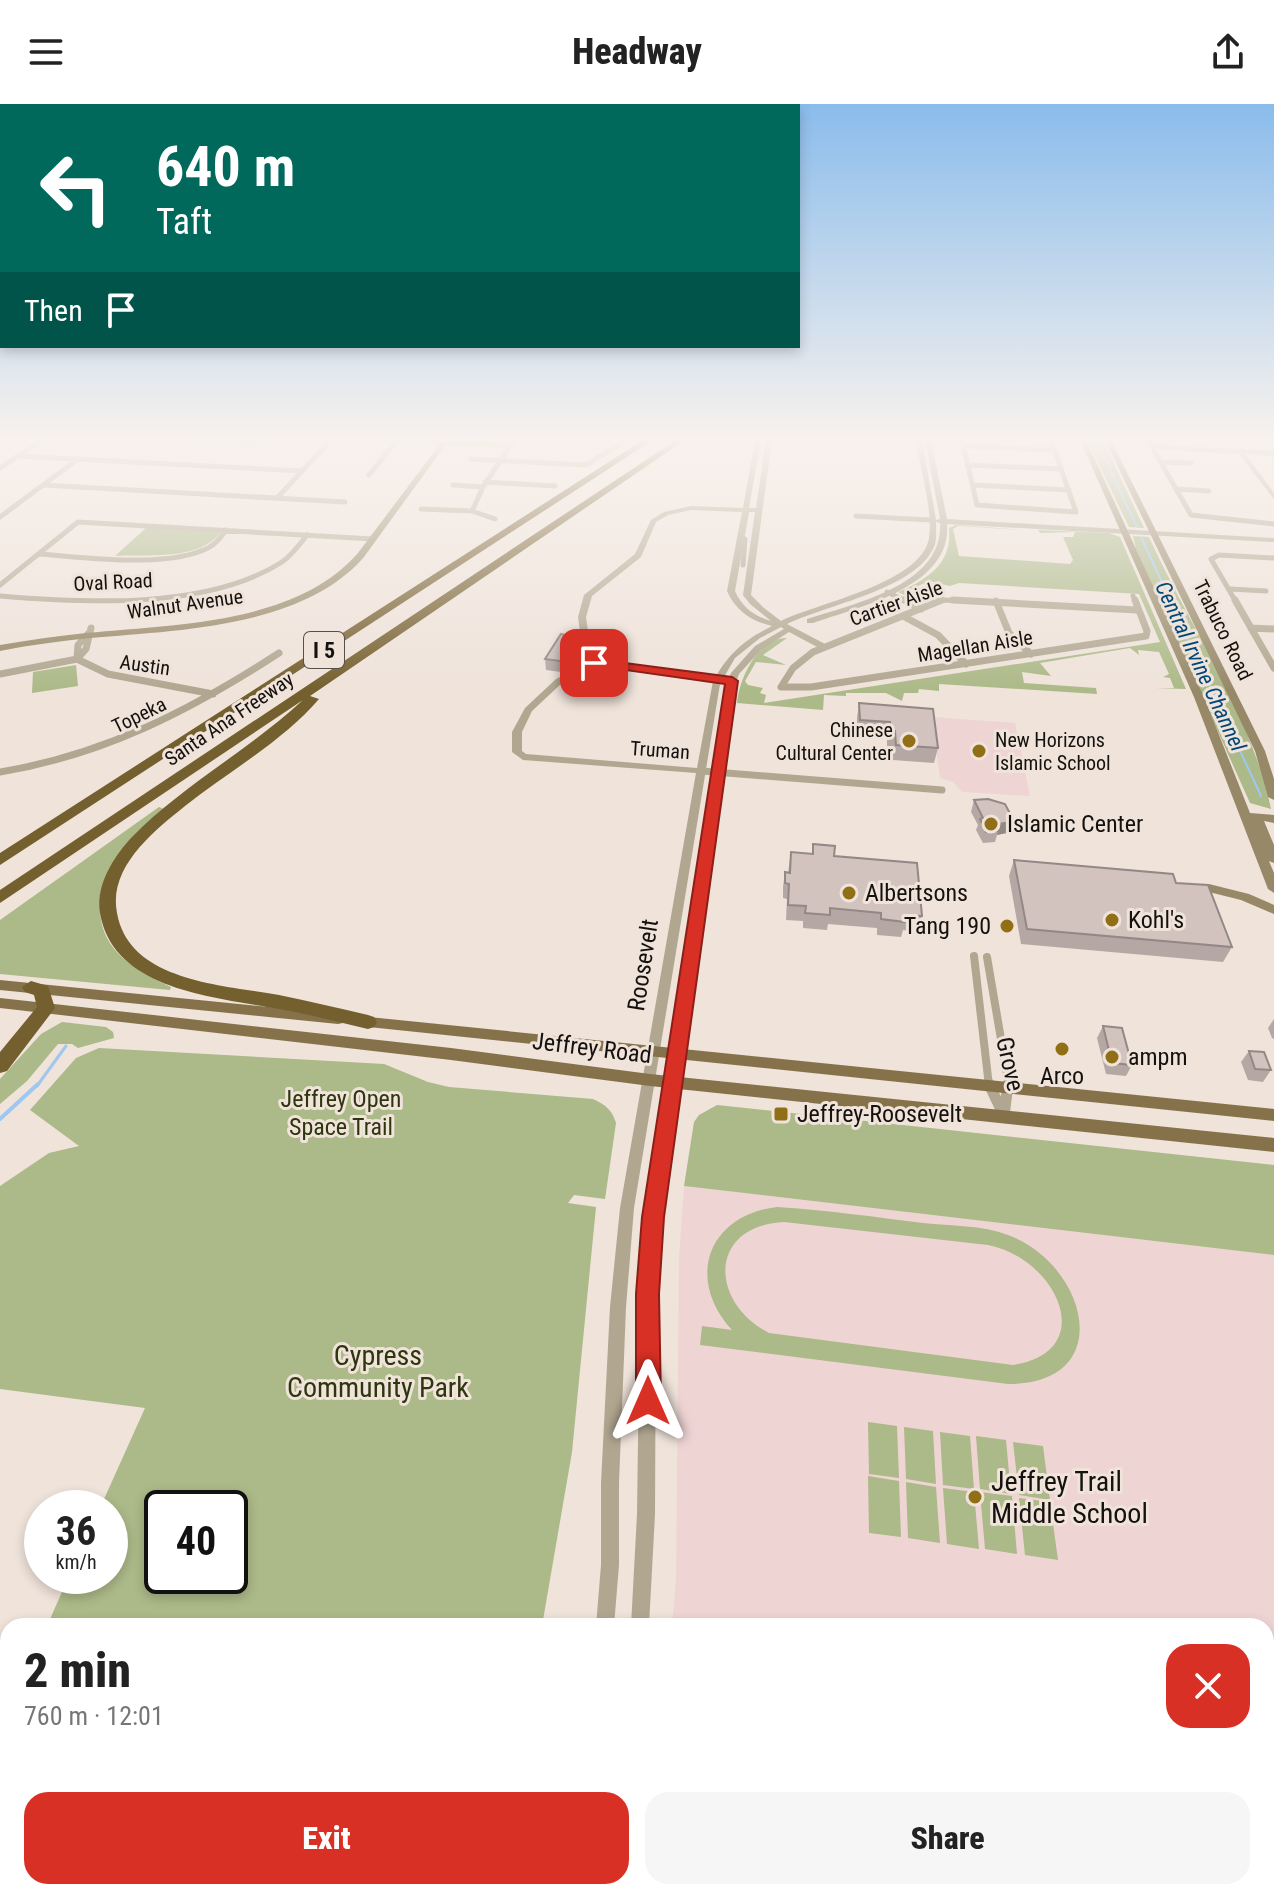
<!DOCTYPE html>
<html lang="en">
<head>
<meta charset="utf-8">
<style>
  :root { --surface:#fff; --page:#f6f6f6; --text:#222; --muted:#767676; --accent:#d93025 }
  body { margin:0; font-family:"Roboto Condensed",sans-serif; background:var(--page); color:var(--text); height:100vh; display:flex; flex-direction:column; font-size:30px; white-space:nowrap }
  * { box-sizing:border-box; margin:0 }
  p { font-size:26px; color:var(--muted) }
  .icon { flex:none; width:44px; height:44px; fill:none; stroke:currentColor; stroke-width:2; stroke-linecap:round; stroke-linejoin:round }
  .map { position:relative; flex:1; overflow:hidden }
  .drawer { position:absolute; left:0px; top:1514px; width:1274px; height:282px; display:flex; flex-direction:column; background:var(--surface); border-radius:24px 24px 0 0; box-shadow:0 4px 12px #0003 }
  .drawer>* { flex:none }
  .hud { position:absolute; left:0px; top:0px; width:800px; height:244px; box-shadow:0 4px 12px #0003; background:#00695c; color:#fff; overflow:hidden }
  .speed { position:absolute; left:24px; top:1386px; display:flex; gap:16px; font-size:40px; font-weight:700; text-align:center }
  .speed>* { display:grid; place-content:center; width:104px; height:104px; border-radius:50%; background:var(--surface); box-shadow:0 4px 12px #0003; line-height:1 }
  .speed small { font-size:20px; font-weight:400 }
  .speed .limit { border:4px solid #111; border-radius:12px; background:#fff; color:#111 }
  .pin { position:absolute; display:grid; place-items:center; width:68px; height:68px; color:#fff; margin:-34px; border-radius:16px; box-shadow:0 4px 12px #0006 }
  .me { position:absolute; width:88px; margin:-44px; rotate:0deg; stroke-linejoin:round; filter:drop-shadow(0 0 6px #0008) }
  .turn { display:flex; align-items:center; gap:28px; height:168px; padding:0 24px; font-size:36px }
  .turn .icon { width:104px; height:104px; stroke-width:2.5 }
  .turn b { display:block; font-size:56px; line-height:68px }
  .then { display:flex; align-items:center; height:76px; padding:0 24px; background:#0003; gap:16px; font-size:30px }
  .round { display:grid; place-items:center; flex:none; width:84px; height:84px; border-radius:24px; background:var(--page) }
  .head { display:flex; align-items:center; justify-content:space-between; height:136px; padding:0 24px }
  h1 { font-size:48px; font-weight:800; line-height:60px }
  .button { display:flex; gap:16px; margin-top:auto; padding:16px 24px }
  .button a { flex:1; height:92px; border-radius:24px; background:var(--accent); color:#fff; font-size:32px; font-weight:800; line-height:92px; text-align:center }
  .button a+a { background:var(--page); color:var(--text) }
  header { display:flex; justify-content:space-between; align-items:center; height:104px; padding:0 24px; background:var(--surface); font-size:36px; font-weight:800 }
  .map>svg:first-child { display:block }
  .education { fill:#efd4d4 }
  .green { fill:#acb988; fill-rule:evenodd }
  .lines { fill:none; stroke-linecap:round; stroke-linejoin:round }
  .stream-far2 { stroke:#9ec8f0; stroke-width:2 }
  .stream-far1 { stroke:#9ec8f0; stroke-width:3 }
  .stream { stroke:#9ec8f0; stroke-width:4 }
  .minor-far3 { stroke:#b1a791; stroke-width:5 }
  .minor-far2 { stroke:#b1a791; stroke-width:7 }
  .minor-far1 { stroke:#b1a791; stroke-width:8 }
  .minor { stroke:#b1a791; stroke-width:11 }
  .tertiary { fill:#b1a791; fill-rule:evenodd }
  .secondary { fill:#978968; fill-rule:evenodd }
  .primary { fill:#85724a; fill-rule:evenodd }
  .motorway { fill:#745f2e; fill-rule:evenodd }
  .wall { fill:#b5a8a4 }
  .shaded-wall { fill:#938886 }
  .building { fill:#d2c3bf; stroke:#938886; stroke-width:2 }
  .route { fill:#d93025; stroke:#8d1f18; stroke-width:2 }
  .poi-dot { fill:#916f16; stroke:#efe3da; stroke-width:3 }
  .labels { text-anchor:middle; stroke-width:6; stroke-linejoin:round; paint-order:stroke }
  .far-street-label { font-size:20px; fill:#15110e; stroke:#efe3da }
  .far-poi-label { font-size:20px; fill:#15110e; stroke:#efe3da; text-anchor:end }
  .shield { fill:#efe3da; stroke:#56504b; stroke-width:2 }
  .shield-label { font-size:22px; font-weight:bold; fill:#15110e }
  .far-water-label { font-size:22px; font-style:italic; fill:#014878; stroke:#efe3da }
  .poi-label { font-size:24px; fill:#15110e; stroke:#efe3da; text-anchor:start }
  .street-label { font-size:24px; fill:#15110e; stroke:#efe3da }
  .park-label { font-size:24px; fill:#2e360e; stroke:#efe3da }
  .near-park-label { font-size:28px; fill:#2e360e; stroke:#efe3da }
  .near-poi-label { font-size:28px; fill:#15110e; stroke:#efe3da; text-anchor:start }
</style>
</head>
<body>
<header><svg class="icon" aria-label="menu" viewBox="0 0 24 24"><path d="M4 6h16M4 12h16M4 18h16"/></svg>Headway<svg class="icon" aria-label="share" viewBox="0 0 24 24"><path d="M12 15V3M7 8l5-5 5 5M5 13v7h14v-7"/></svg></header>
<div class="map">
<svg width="1274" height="1795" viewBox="0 0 1274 1795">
  <rect width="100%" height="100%" fill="#efe3da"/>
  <path class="education" d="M 932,613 L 1015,619 L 1030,692 L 962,688 L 953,678 L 940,674 Z
    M 684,1082 L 1274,1151 L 1274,1762 L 1266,1761 L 1266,1522 L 672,1522 L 676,1475 L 679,1153 Z"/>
  <path class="green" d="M 1087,336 L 1103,336 L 1144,424 L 1129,423 Z
    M 956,421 L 1024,426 L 958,422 L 953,425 L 959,452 L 1070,460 L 1073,456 L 1063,433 L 1073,433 L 1075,428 L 1040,429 L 1038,426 L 1109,429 L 1120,433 L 1186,585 L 1156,584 L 1174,584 L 1170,574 L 1163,573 L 1169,570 L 1159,548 L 1138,546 L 1139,551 L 1130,544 L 1040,559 L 1051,572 L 1022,568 L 1024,579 L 1096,584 L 1097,590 L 939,580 L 939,587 L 919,585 L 918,589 L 904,589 L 902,597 L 886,589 L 846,589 L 846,592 L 824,591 L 823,606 L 737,599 C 739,575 758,533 787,534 L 763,551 L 786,561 L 756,558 L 745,577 L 748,581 L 763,584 L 760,589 L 766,591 L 764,599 L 1160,538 L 1139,490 L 959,479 L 950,482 L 929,477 L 905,488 L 911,494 L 898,488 C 927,476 953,459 949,424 Z
    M 147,423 L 221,428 C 200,457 148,450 115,452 Z
    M 1133,432 L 1149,433 C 1188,519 1252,612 1271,705 L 1250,699 L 1136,445 Z
    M 76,561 L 78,582 L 32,589 L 33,568 Z
    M 159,703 L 166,706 C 149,726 113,762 103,782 C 99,789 99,799 100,806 C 101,848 137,867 171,883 L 170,886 L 0,870 L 0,816 Z
    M 62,918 L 106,923 L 113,928 L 114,934 L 78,944 L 72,940 L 58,940 L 27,977 L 0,1000 L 0,975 L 41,930 Z
    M 99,944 L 384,960 L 428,978 L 449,983 L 593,995 C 606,1001 612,1006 616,1019 L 605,1095 L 574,1091 L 568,1099 L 596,1103 L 572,1348 L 542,1522 L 47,1522 L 69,1472 L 110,1472 L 110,1404 L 100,1404 L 145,1304 L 0,1285 L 0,1082 L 49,1049 L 79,1042 L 30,1006 L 76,954 ZM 162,1404 L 230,1404 L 230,1472 L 162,1472 Z
    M 717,1001 L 1274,1061 L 1274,1151 L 684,1082 L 694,1018 L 699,1011 Z
    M 777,1103 C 826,1106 875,1113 923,1119 C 951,1122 982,1121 1008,1131 C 1088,1161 1118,1280 1008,1280 L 700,1241 L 702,1222 L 732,1226 C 685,1175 708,1111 777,1103 ZM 784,1118 L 988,1141 C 1056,1154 1101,1247 1013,1261 L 769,1229 C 709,1198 708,1122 784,1118 Z
    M 868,1318 L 897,1322 L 899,1374 L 869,1370 Z
    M 904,1323 L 933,1327 L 936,1380 L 906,1375 Z
    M 940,1328 L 970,1332 L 974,1385 L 943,1381 Z
    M 976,1332 L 1006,1336 L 1011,1390 L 980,1385 Z
    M 1013,1338 L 1043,1342 L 1050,1396 L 1019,1391 Z
    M 868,1372 L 899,1377 L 901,1433 L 869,1429 Z
    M 906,1378 L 936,1383 L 940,1439 L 908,1434 Z
    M 943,1384 L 974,1388 L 979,1445 L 947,1440 Z
    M 980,1388 L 1012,1392 L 1017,1450 L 985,1445 Z
    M 1019,1394 L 1050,1398 L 1058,1456 L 1025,1451 Z"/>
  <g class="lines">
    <path class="stream-far2" d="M 1096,336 L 1137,423
      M 1141,433 L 1261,692"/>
    <path class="stream-far1" d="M 37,982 L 66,942"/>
    <path class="stream" d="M 0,1015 L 38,980"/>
    <path class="minor-far3" d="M 189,336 L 250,339 L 267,336
      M 385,336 L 476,340
      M 962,336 L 977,401 L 1076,408 L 1051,336
      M 1148,336 L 1191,411 L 1274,420
      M 471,339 L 510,342
      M 964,342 L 1053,346
      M 1152,343 L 1274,349
      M 17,352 L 302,367
      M 471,355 L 586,361 L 627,336
      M 1161,358 L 1191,359
      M 967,361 L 1060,365
      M 0,364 L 42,336
      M 369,371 L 397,336
      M 485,378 L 555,382
      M 43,381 L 345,398
      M 453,381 L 483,383
      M 973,381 L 1069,386
      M 1176,385 L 1209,387
      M 277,394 L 331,336
      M 421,405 L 472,407 L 495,415
      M 472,407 L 483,383 L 514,336
      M 856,412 L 931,416
      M 0,413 L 78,355
      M 740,433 L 745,435 L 743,461
      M 39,450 C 86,453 165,465 208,444 C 216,440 221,433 226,426
      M 0,481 L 78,418 L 373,435
      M 1230,485 L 1266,487
      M 887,488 L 908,498
      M 0,492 C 85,499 207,506 282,458 C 292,451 300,440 307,431
      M 1133,492 L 1136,498
      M 937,498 L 943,496 L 991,498
      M 1236,498 L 1211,455 L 1219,451 L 1274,454"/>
    <path class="minor-far2" d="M 904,496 L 921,505
      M 942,496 L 813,548 L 793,564 L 781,583 L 811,583 L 1146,532 L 1147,527 L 1135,496
      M 953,496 L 1137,506
      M 1235,496 L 1274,564
      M 996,497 L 1009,529 L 1031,550
      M 903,512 L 938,531 L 966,560
      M 1251,524 L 1274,525
      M 77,555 L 108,570 L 213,590
      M 77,555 L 86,545 L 91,524
      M 77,555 L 78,541 L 88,530
      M 0,570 L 77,555
      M 702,667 L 942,686
      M 0,668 C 104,651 191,606 279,549"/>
    <path class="minor-far1" d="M 974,852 L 989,982
      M 987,853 L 1009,982"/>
    <path class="minor" d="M 989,980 L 1004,1012
      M 1004,1012 L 1008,980"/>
    <path class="tertiary" d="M 755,336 L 761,336 L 749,404 L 756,404 L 766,336 L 772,336 L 751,491 L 764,504 L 781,517 C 817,499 922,479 929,434 C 933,402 920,368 916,336 L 922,336 L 936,416 L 940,415 L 938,404 L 925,336 L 931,336 L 947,415 L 1274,434 L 1274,438 L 947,420 C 952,483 859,503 813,519 L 807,519 L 807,515 C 853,500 944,481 940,419 L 936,418 C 936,426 937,436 934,443 C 916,485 826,501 787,520 L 827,541 L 827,545 L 821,545 L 789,528 L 761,546 L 739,570 L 733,586 L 726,638 L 708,782 L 660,1113 L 656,1190 L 655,1410 L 649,1522 L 631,1522 L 637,1410 L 640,1190 L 646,1113 L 698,782 L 716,638 L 725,586 L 731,569 L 755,542 L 784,525 L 781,523 L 760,534 L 735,554 L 724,573 L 728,576 L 720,580 L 634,1104 L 626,1203 L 619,1379 L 619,1461 L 614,1522 L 596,1522 L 601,1461 L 601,1379 L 610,1203 L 620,1104 L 696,669 L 523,656 L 512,648 L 512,628 L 525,604 L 556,575 L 576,565 L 584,558 L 578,513 L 584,491 L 635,450 L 651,416 L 664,408 L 691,402 L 743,404 ZM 691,406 L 742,408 L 727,487 C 736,507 751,517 772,522 C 746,535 731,547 716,572 L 592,556 L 586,513 L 592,492 L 641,453 L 656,418 L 668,411 ZM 749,408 L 755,408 L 743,491 L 750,500 L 771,517 C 754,512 742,503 735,487 ZM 590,561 L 713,577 L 697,664 L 526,650 L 522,647 L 522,628 L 532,607 L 562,579 L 582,569 Z
      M 1243,347 L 1248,348 L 1245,350 L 1274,389 L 1274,395 L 1239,350 Z
      M 0,1598 L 8,1599 L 8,1619 L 0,1618 Z
      M 552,1788 L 574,1788 L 573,1795 L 551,1795 Z
      M 600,1788 L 622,1788 L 621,1795 L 599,1795 Z
      M 880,1788 L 944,1788 L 947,1795 L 883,1795 Z
      M 1169,1788 L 1228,1788 L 1231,1795 L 1172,1795 Z"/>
    <path class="secondary" d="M 443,336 L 449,336 L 364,453 C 302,524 178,526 90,534 C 60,537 30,541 0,547 L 0,541 C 29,536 57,532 86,529 C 174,520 295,521 358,449 Z
      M 1080,336 L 1086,336 L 1204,593 L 1250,709 L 1274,711 L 1274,719 L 1264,717 L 1274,741 L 1274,759 L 1269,757 L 1274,769 L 1274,789 L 1268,785 L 1194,593 Z
      M 1105,336 L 1111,336 L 1265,647 L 1274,675 L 1274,696 L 1268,693 L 1255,647 Z
      M 1209,780 L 1249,790 L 1274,801 L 1274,810 L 1241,796 L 1205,787 L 1203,784 Z"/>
    <path class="primary" d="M 0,876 L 338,910 L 343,911 L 345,915 L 343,919 L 338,920 L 0,886 Z
      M 0,894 L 451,944 L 650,970 L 1274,1034 L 1274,1048 L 650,982 L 451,956 L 0,904 Z
      M 359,912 L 1274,1005 L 1274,1017 L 359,922 L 354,921 L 352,917 L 354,913 Z"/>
    <path class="motorway" d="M 643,336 L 653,336 L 0,761 L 0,749 Z
      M 676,336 L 685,336 L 310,592 L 319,595 C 282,638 229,667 185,702 C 154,727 108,763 117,809 C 129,878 224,881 279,891 C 309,897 338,904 368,911 L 374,913 L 377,918 L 374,923 L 368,925 C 338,918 309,910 279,905 C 216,893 113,887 100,809 C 95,782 114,752 132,733 C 183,681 249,646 303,596 L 0,799 L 0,786 Z
      M 31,877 L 48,882 L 55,904 L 7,967 L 0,969 L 0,948 L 37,903 L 34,891 L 25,888 L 22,883 Z"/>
  </g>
  <path class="wall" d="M 578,549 L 570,565 L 561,568 L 546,566 L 545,555 Z
    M 859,599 L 938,644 L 934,659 L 893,656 L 892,642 L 887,642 L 887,633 L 857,630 L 857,614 Z
    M 974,696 L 1014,717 L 1011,728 L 997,731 L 995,738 L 983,739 L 976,726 L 978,721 L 971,708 Z
    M 813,740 L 834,752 L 922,812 L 917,828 L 903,826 L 901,833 L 877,831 L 877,824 L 828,820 L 827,826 L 803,824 L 803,817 L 786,816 L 787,795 L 783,794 L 783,783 L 785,768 L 788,769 L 791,748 L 812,750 Z
    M 1014,756 L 1232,843 L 1223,858 L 1021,840 L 1009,772 Z
    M 1274,915 L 1274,935 L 1272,934 L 1268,924 Z
    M 1103,922 L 1132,961 L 1126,972 L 1106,970 L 1097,934 Z
    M 1249,947 L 1271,966 L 1263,978 L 1248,976 L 1241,958 Z"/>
  <path class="shaded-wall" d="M 578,539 L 578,549 L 570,565 L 561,568 L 560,557 Z
    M 1014,717 L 1011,728 L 997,731 L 998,727 L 995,721 Z"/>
  <path class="building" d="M 561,530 L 577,534 L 578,539 L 569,554 L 560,557 L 545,555 Z
    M 859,599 L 933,605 L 938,644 L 896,641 L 895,627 L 890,627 L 890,618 L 860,616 Z
    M 988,695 L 1005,700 L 1014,717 L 995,721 L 998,727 L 986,728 L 980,715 L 983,714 L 974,696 Z
    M 813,740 L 835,742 L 834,752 L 917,759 L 922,812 L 905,811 L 905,818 L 881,815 L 881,809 L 830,804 L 830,811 L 805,809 L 806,802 L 788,801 L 789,780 L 785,779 L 785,768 L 790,769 L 791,748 L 813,750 Z
    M 1014,756 L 1173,770 L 1176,779 L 1208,781 L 1232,843 L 1027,825 Z
    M 1103,922 L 1122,924 L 1132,961 L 1112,959 Z
    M 1249,947 L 1264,948 L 1271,966 L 1255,965 Z"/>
  <linearGradient id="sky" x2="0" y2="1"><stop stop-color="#8abceb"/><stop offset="0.57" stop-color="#f8f2ee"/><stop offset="1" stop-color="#f8f2ee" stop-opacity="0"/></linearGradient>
  <rect width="1274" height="587" fill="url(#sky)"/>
  <path class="route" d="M 594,555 L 732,573 L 738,577 L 664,1113 L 659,1190 L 661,1297 L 657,1305 L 648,1309 L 639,1305 L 636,1297 L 636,1190 L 642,1113 L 725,580 L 590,561 L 590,556 Z"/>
  <g class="poi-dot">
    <circle cx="909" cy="637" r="8"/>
    <circle cx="979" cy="647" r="8"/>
    <circle cx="991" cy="720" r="8"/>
    <circle cx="849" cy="789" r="8"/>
    <circle cx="1112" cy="816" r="8"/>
    <circle cx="1007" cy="822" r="8"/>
    <circle cx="1062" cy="945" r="8"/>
    <circle cx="1112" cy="953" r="8"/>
    <rect x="773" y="1002" width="16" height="16" rx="4"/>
    <circle cx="975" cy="1393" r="8"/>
  </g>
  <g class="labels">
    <g class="far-street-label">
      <text transform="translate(113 478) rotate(-3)" y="7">Oval Road</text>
      <text transform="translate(896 499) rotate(-20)" y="7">Cartier Aisle</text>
      <text transform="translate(185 500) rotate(-8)" y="7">Walnut Avenue</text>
      <text transform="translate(1223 526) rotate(64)" y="7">Trabuco Road</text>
      <text transform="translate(975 542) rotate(-9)" y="7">Magellan Aisle</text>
      <text transform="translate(145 561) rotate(8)" y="7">Austin</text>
      <text transform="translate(139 611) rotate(-26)" y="7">Topeka</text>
      <text transform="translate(229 615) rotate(-34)" y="7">Santa Ana Freeway</text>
      <text transform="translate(660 646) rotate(4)" y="7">Truman</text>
    </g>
    <g class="far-poi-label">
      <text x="893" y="633">Chinese<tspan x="893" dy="23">Cultural Center</tspan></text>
      <text x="995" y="643" text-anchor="start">New Horizons<tspan x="995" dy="23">Islamic School</tspan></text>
    </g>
    <rect class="shield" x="304" y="528" width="40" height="36" rx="6"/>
    <g class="shield-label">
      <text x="324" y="554">I 5</text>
    </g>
    <g class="far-water-label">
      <text transform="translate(1201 562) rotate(65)" y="8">Central Irvine Channel</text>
    </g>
    <g class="poi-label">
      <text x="1007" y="728">Islamic Center</text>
      <text x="865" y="797">Albertsons</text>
      <text x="1128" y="824">Kohl's</text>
      <text x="991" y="830" text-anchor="end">Tang 190</text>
      <text x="1128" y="961">ampm</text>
      <text x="1062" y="980" text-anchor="middle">Arco</text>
      <text x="797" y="1018">Jeffrey-Roosevelt</text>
    </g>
    <g class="street-label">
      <text transform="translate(643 861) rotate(-81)" y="8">Roosevelt</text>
      <text transform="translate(592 944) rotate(7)" y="8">Jeffrey Road</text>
      <text transform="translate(1010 960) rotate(77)" y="8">Grove</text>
    </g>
    <g class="park-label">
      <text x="341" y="1003">Jeffrey Open<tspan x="341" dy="28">Space Trail</tspan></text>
    </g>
    <g class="near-park-label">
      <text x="378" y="1261">Cypress<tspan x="378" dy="32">Community Park</tspan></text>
    </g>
    <g class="near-poi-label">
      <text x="991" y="1387">Jeffrey Trail<tspan x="991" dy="32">Middle School</tspan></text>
    </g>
  </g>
</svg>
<div class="speed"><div>36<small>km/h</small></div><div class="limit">40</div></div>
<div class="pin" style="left:594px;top:559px;background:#d93025"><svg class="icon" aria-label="arrive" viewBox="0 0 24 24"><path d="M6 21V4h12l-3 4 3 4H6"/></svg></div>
<svg class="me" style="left:648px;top:1297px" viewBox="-20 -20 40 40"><path d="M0-17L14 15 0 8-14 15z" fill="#d93025" stroke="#fff" stroke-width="4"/></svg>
<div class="hud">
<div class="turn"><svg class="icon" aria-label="left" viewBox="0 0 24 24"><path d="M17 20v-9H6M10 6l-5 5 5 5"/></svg><div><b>640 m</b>Taft</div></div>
<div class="then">Then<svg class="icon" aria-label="arrive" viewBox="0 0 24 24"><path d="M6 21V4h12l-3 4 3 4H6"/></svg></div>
</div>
<section class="drawer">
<div class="head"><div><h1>2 min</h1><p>760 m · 12:01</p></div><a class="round" style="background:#d93025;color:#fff"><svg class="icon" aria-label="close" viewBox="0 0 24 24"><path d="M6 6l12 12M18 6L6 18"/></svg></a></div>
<div class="button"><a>Exit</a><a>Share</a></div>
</section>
</div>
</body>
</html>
